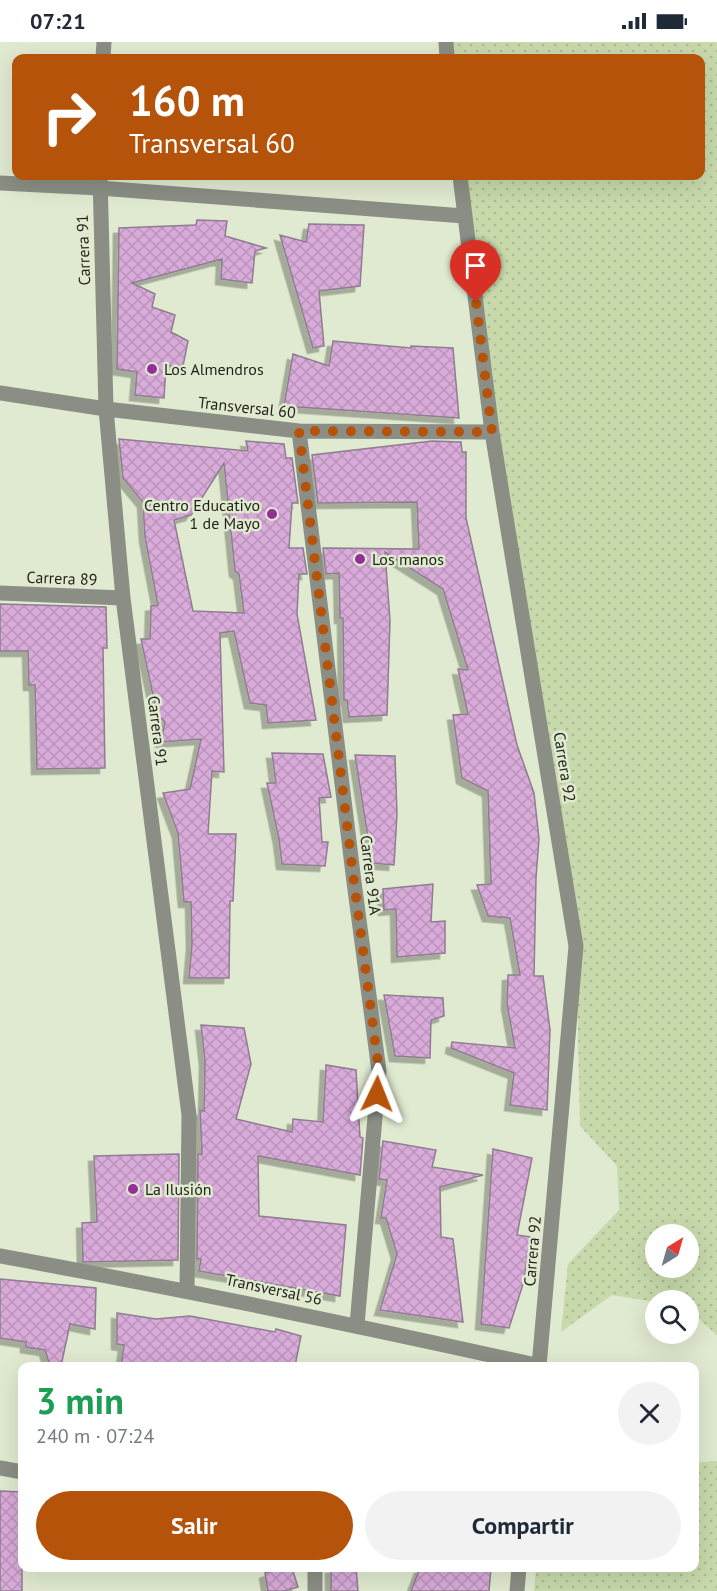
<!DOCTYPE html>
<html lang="es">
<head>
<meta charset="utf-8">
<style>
  :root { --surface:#fff; --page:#f2f2f3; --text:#1f2937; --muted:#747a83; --accent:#b45309 }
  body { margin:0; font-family:"PT Sans",sans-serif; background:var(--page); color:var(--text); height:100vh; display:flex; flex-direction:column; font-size:22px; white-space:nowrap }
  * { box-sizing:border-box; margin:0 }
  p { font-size:20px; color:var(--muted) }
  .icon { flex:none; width:33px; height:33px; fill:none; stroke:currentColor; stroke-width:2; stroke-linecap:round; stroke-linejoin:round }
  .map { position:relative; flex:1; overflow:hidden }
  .drawer { position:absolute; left:18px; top:1320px; width:681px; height:210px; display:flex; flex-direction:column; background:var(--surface); border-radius:12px; box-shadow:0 6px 24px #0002 }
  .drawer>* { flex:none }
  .guide { position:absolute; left:12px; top:12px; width:693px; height:126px; border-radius:12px; box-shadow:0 6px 24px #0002; background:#b45309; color:#fff; overflow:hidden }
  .needle { width:39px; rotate:37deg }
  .fabs { position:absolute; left:645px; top:1182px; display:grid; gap:12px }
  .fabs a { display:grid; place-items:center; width:54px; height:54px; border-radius:50%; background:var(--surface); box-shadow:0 6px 24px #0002; font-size:30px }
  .pin { position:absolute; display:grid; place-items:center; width:51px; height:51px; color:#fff; margin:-62px -26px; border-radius:50% 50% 50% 0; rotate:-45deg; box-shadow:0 0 6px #0007 }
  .pin .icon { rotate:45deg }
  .me { position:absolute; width:66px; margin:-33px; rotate:2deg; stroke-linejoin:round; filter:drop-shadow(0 0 4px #0008) }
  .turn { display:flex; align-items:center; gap:21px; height:126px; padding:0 18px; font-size:27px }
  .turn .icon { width:78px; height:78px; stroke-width:2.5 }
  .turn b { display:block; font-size:42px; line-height:51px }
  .round { display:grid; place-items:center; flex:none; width:63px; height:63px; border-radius:32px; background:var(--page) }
  .head { display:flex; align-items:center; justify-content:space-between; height:102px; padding:0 18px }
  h1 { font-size:36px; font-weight:800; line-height:45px; color:#1e9e55 }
  .action { display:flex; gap:12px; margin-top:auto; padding:12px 18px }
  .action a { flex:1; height:69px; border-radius:36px; background:var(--accent); color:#fff; font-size:24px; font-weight:800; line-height:69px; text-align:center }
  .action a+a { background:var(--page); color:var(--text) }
  .status { display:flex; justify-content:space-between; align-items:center; height:42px; padding:0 30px; background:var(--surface); direction:ltr }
  .status svg { height:16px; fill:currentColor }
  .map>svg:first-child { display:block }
  .grass { fill:url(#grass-dots); fill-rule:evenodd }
  .building { fill:url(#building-cross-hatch); stroke:#8f7d90; stroke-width:1.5; fill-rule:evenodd; filter:url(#shadow) }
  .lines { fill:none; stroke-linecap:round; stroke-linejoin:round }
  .minor { stroke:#8a8e84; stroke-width:15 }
  .route { stroke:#b45309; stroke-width:10; stroke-dasharray:0 18 }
  .poi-dot { fill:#923098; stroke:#e0ead0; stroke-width:2 }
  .labels { text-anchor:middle; stroke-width:5; stroke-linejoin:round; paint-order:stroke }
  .street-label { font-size:16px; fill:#1e2118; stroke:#e0ead0 }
  .poi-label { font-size:16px; fill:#1e2118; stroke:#e0ead0; text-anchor:start }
</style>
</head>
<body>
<div class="status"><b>07:21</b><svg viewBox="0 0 49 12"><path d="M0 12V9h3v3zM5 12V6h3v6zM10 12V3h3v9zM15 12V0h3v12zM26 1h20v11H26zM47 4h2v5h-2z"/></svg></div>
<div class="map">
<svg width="717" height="1549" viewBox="0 0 717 1549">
  <defs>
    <pattern id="grass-dots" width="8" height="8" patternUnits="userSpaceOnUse" patternTransform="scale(1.5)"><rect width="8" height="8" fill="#c8daac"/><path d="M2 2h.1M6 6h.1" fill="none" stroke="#abbb93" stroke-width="1.8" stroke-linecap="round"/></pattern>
    <pattern id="building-cross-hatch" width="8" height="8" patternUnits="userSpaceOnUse" patternTransform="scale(1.5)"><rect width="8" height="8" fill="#d9abda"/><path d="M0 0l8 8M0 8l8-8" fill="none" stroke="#ba93ba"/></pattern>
    <filter id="shadow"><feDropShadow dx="-5.5" dy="5.5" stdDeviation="0" flood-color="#0004"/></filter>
  </defs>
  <rect width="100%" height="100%" fill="#e0ead0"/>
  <path class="grass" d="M 446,0 L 717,0 L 717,1293 L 689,1268 L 688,1258 L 656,1258 L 655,1260 L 612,1253 L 561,1290 L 568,1222 L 619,1168 L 617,1124 L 580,1084 L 576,904 L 460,134 L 700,134 L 700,16 L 447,16 ZM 656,1192 L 688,1192 L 688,1226 L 656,1226 Z
    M 717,1419 L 717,1549 L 534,1549 L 536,1526 L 694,1526 L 695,1421 Z"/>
  <path class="building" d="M 197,178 L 227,179 L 225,194 L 266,206 L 255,209 L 252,241 L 221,237 L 222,217 L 132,241 L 155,252 L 152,265 L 175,273 L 171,290 L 188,299 L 183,324 L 166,324 L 164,356 L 135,353 L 137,330 L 117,327 L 119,186 L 196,183 Z
    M 309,182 L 364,183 L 360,244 L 319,249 L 324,304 L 313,306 L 280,193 L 306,200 Z
    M 333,299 L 411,306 L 411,304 L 453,306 L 459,376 L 284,364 L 293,312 L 329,324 Z
    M 119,397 L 248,409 L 246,399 L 284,402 L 286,416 L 292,416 L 298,461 L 292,461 L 289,506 L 303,506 L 307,532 L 299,532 L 297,572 L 316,678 L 268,681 L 266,663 L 250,661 L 234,589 L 220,591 L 224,730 L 212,729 L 208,792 L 236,792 L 233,859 L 230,859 L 229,936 L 189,936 L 192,902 L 191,860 L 184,860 L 178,791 L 163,751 L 190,747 L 201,697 L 161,700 L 165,680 L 157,672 L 141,597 L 150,597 L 151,564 L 158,563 L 145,495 L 143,460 L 123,436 ZM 224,421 L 235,529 L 239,532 L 244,571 L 193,569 L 174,478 L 191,473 Z
    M 432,399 L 461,400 L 462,410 L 466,410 L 466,476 L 517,703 L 534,751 L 539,797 L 536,836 L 534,934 L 543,934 L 550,988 L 547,1068 L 510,1063 L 514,1031 L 451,1006 L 452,1000 L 515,1006 L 507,962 L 508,933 L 520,933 L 510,876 L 488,874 L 477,843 L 491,842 L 488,749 L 462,736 L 453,673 L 468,672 L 458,627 L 468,628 L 443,547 L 385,510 L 390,579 L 387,673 L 349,675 L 347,658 L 344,658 L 343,576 L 340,576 L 339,531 L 326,532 L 323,506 L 419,507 L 417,460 L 318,461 L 312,413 Z
    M 0,562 L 106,565 L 107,606 L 103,606 L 105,726 L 37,727 L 35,643 L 29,643 L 28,609 L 0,609 Z
    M 272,711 L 323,712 L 331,755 L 319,756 L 322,800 L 328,800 L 325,824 L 282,822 L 279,797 L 267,741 L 276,741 Z
    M 355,713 L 395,714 L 397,772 L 394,823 L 372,821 Z
    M 433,842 L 431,880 L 445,879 L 445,911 L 397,915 L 396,867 L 384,868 L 383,847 Z
    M 384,953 L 443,956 L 444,974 L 431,978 L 430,1016 L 395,1014 Z
    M 201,983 L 244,986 L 251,1022 L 236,1077 L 292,1090 L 293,1077 L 323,1080 L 326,1023 L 356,1028 L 360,1095 L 363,1096 L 360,1133 L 258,1114 L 259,1174 L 346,1183 L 340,1254 L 199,1229 L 201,1217 L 197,1217 L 198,1112 L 202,1112 L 200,1068 L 204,1069 L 205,1019 Z
    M 383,1099 L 436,1108 L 432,1125 L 483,1133 L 440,1145 L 441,1195 L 453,1197 L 463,1280 L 380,1268 L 397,1212 L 386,1176 L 381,1176 L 387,1138 L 379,1137 Z
    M 493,1107 L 532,1116 L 517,1193 L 530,1195 L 524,1239 L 509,1286 L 481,1282 Z
    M 179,1112 L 178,1218 L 83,1220 L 82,1181 L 97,1180 L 94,1114 Z
    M 0,1237 L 96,1246 L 95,1287 L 70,1282 L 61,1324 L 50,1324 L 45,1308 L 26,1305 L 26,1300 L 0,1296 Z
    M 117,1271 L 156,1277 L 190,1274 L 275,1290 L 276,1287 L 301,1294 L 295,1324 L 121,1324 L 124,1303 L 117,1302 Z
    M 0,1449 L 22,1450 L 22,1549 L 0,1549 Z
    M 280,1526 L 292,1526 L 298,1545 L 284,1549 L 268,1549 L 265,1531 Z
    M 331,1526 L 356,1526 L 358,1549 L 331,1549 Z
    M 420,1526 L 491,1526 L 489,1549 L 411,1549 Z"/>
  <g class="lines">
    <path class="minor" d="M 446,0 L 447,16
      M 103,16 L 104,0
      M 100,134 L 106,367 L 123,556 L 189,1073 L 187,1248
      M 460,134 L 492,390 L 576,904 L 539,1324
      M 0,141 L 99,146 L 464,174
      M 0,351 L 106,367 L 299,389 L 492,390
      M 299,389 L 354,840 L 379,1029 L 357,1283
      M 0,551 L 123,556
      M 0,1214 C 181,1247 360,1284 540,1324
      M 0,1426 L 22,1430
      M 315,1526 L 315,1549
      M 517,1549 L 519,1526"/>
  </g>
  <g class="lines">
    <path class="route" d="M 377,1052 L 379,1029 L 354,840 L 299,389 L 492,390 L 476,260"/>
  </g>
  <g class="poi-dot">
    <circle cx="152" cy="327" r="6"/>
    <circle cx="272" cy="472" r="6"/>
    <circle cx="360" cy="517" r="6"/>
    <circle cx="133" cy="1147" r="6"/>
  </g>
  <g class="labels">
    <g class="street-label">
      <text transform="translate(83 208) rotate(-92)" y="6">Carrera 91</text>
      <text transform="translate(247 365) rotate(6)" y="6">Transversal 60</text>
      <text transform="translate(62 536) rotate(2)" y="6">Carrera 89</text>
      <text transform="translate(158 689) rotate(83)" y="6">Carrera 91</text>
      <text transform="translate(565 725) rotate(81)" y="6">Carrera 92</text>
      <text transform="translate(371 833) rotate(83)" y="6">Carrera 91A</text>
      <text transform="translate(532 1209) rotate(-85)" y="6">Carrera 92</text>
      <text transform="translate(274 1247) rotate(12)" y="6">Transversal 56</text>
    </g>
    <g class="poi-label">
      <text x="164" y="333">Los Almendros</text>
      <text x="260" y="469" text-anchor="end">Centro Educativo<tspan x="260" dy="18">1 de Mayo</tspan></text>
      <text x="372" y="523">Los manos</text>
      <text x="145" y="1153">La Ilusión</text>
    </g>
  </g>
</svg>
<div class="fabs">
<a><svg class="needle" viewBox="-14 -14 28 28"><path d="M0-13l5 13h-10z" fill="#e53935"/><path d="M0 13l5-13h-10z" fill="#747a83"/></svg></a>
<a><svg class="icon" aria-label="search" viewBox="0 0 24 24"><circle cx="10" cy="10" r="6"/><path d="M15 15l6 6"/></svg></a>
</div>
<div class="pin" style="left:476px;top:260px;background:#d93025"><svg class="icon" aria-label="arrive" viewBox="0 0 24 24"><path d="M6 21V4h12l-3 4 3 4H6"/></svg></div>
<svg class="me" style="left:377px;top:1052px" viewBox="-20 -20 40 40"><path d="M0-17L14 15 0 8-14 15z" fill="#b45309" stroke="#fff" stroke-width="4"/></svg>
<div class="guide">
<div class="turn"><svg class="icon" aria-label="right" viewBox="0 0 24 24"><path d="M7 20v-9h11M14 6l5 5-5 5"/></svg><div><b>160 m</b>Transversal 60</div></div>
</div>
<section class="drawer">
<div class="head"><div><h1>3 min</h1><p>240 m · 07:24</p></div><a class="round"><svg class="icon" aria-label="close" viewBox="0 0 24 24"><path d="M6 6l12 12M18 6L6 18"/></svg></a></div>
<div class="action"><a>Salir</a><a>Compartir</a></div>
</section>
</div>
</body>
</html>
